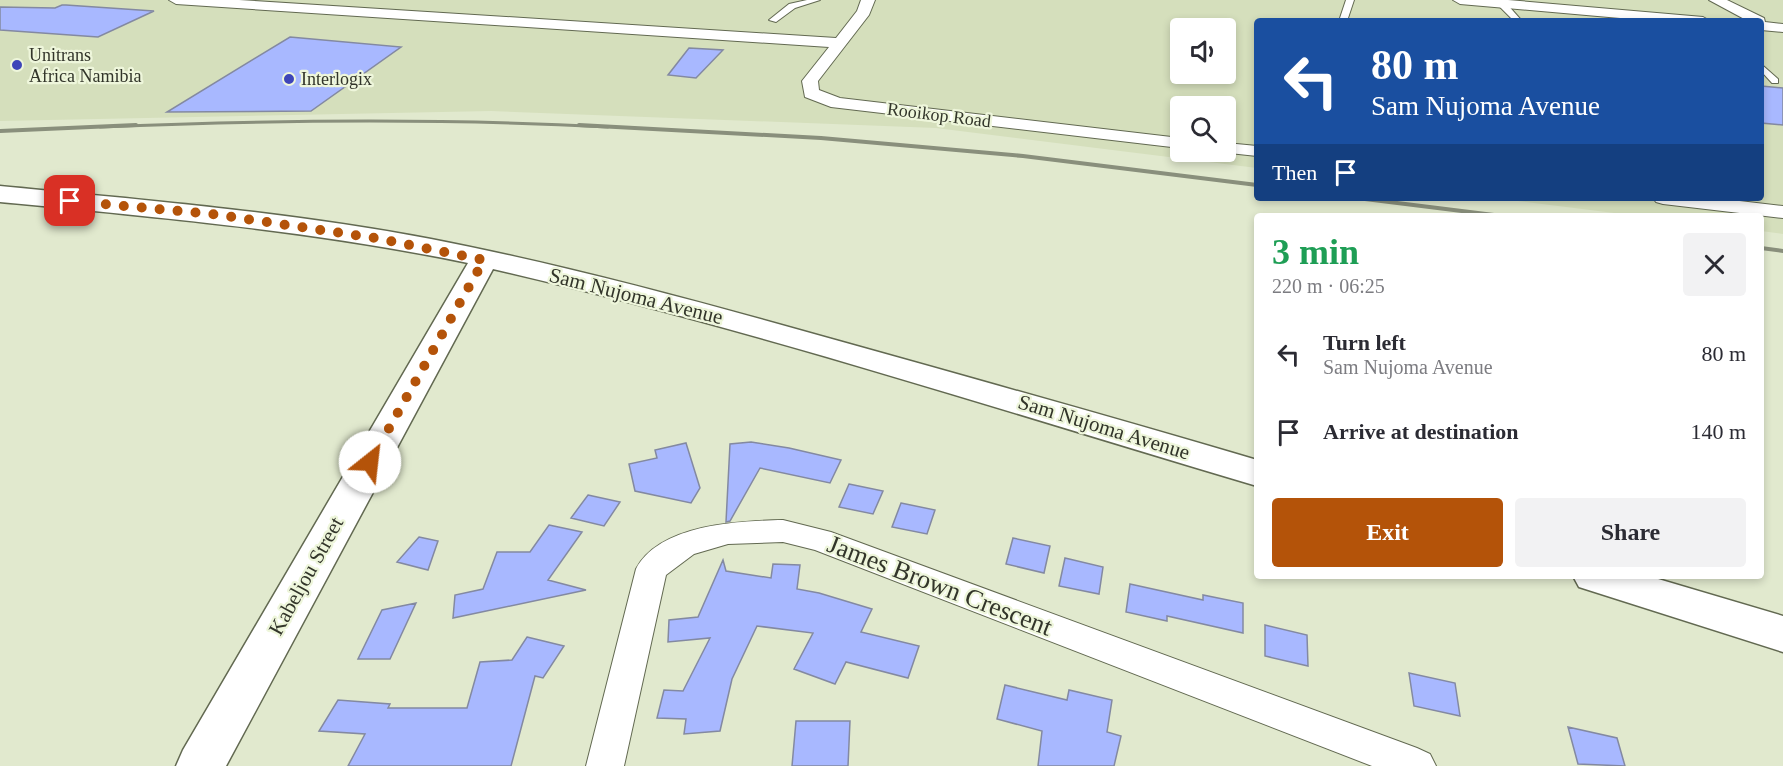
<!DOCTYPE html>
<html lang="en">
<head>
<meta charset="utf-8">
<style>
  :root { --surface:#fff; --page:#f2f2f3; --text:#2b2b33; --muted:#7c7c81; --accent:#b45309 }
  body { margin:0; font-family:Georgia,serif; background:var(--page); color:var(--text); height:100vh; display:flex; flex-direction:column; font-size:22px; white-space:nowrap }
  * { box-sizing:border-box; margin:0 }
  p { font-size:20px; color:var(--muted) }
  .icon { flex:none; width:33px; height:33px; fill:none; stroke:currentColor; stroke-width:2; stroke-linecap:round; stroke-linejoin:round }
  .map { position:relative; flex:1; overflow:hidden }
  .details { position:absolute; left:1254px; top:213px; width:510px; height:366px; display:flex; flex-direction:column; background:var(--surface); border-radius:6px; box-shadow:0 3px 9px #0003 }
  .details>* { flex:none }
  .hud { position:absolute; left:1254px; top:18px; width:510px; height:183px; border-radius:6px; box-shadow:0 3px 9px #0003; background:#1a4fa0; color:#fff; overflow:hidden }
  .fabs { position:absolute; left:1170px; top:18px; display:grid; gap:12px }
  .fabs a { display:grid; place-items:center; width:66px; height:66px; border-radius:6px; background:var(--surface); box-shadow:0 3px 9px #0003; font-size:30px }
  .pin { position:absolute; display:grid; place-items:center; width:51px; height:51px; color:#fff; margin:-26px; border-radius:12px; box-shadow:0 3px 9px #0006 }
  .me { position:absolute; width:66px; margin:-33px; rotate:29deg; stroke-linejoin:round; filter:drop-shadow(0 0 4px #0008) }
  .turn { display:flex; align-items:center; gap:21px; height:126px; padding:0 18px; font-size:27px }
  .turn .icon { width:78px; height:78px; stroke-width:2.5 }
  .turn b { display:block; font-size:42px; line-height:51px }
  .then { display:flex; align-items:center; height:57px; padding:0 18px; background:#0003; gap:12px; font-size:22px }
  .round { display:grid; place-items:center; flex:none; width:63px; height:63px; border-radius:6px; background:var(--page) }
  .overview { display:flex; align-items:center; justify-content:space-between; height:102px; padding:0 18px }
  h1 { font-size:36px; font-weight:600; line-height:45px; color:#1e9e55 }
  .action { display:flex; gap:12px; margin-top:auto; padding:12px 18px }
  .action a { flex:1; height:69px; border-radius:6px; background:var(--accent); color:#fff; font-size:24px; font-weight:600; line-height:69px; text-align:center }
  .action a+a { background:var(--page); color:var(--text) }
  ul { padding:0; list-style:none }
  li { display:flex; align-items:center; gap:18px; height:78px; padding:0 18px }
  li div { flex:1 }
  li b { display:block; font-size:22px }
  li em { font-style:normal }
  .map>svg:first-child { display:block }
  .built { fill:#d5dfbc; fill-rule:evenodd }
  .building { fill:#a8b8ff; stroke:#8389a1; stroke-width:1.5 }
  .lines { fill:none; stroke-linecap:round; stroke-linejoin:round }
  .service-casing { stroke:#626951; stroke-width:2 }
  .minor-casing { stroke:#626951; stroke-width:2 }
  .tertiary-casing { stroke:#626951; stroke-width:3 }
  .service { fill:#fff; fill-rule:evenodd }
  .minor { fill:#fff; fill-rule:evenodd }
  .tertiary { fill:#fff; fill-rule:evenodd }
  .rail-far1 { stroke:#898f7c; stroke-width:3 }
  .rail { stroke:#898f7c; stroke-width:4 }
  .route { stroke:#b45309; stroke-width:10; stroke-dasharray:0 18 }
  .poi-dot { fill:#3e45b9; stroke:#eef6db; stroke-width:2 }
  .labels { text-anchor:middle; stroke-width:4.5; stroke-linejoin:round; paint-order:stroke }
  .far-poi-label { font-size:18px; fill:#32352a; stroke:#eef6db; text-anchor:start }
  .far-street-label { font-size:18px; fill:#32352a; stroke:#eef6db }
  .street-label { font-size:21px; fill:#32352a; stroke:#eef6db }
  .near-street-label { font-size:26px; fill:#32352a; stroke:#eef6db }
</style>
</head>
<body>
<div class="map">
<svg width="1783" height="766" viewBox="0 0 1783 766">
  <rect width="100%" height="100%" fill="#e1e9ce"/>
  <path class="built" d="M 0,0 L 1783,0 L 1783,234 L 1761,231 L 1761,216 L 1638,216 L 1495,198 L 1761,198 L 1761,21 L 1257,21 L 1257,168 L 936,128 L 491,111 L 0,121 ZM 1180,28 L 1226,28 L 1226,74 L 1180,74 ZM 1180,106 L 1226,106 L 1226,152 L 1180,152 Z"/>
  <path class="building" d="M 62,5 L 66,5 L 154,11 L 98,37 L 0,30 L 0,7 L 55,8 Z
    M 290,37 L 401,47 L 311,111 L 167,112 Z
    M 689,48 L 723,50 L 696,78 L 668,75 Z
    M 1761,86 L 1783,88 L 1783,125 L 1761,123 Z
    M 751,442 L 789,448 L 841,460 L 830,483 L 760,468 L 730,521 L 726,522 L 730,444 Z
    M 686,443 L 700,488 L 691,503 L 635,491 L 629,464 L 657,458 L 655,450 Z
    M 849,484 L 883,491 L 873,514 L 839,507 Z
    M 588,495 L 620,502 L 604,526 L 571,518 Z
    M 901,503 L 935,510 L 927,534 L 892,527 Z
    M 549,525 L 582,532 L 548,580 L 586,590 L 453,618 L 455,595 L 483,589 L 497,552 L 530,552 Z
    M 419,537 L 438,541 L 428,570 L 397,562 Z
    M 1013,538 L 1050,546 L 1044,573 L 1006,564 Z
    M 1065,558 L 1103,567 L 1099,594 L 1059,586 Z
    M 723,560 L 726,571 L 771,578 L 773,564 L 800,565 L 797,589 L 819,593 L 872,609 L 861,632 L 919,646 L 908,678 L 846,662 L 835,684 L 794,669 L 813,633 L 757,626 L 732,679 L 720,731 L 684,734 L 686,719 L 657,718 L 664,690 L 683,691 L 710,638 L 668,642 L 669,620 L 698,617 Z
    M 1130,584 L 1203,600 L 1203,595 L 1243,603 L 1243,633 L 1167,616 L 1167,621 L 1126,612 Z
    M 416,603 L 390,659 L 358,659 L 382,610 Z
    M 1265,625 L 1307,635 L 1308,666 L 1265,656 Z
    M 527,637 L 564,646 L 543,678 L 535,676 L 511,766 L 348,766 L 365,734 L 319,731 L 338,700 L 390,704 L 388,708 L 467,708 L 480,662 L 512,660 Z
    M 1409,673 L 1455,683 L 1460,716 L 1414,706 Z
    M 1005,685 L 1067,700 L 1069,690 L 1112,700 L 1107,732 L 1121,736 L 1114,766 L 1038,766 L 1042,731 L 997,719 Z
    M 796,721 L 850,721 L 848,766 L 792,766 Z
    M 1568,727 L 1617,738 L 1625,766 L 1578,764 Z"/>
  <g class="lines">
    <defs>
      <path id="service" d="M 807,0 L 820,0 L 795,8 L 776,22 L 769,20 L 789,4 Z
        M 1346,0 L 1354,0 L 1347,21 L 1339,21 Z
        M 1499,2 L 1505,2 L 1522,21 L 1514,21 L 1499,6 Z
        M 1761,64 L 1778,79 L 1778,83 L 1772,83 L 1761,71 Z"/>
      <path id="minor" d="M 169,0 L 239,0 L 836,38 L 857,11 L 861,0 L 875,0 L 869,15 L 818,81 L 819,90 L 840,98 L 1180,138 L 1180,148 L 831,107 L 805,97 L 802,81 L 829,47 L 176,4 Z
        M 1453,0 L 1508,0 L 1703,17 L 1710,21 L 1654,21 L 1460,4 Z
        M 1709,0 L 1727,0 L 1764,18 L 1765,22 L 1783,24 L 1783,32 L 1761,30 L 1761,21 L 1748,21 Z
        M 1226,143 L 1257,146 L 1257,156 L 1220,152 L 1226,152 Z
        M 1653,198 L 1714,198 L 1783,206 L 1783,218 L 1663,204 L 1656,202 Z
        M 783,520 L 831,532 L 1417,748 L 1430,754 L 1436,766 L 1372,766 L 815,550 L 783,542 L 728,544 L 694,554 L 666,575 L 624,766 L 586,766 L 636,569 C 660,524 739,521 783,520 Z"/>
      <path id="tertiary" d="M 0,186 C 144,200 289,212 431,239 C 569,266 704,303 839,341 C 979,380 1118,419 1257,460 L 1257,486 C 1003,411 751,328 493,269 L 226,766 L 176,766 L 183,750 L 468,263 C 314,231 157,217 0,202 Z
        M 1573,576 L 1648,576 L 1783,616 L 1783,652 L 1579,587 Z"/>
    </defs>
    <use href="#service" class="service-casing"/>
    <use href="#minor" class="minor-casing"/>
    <use href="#tertiary" class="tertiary-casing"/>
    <use href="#service" class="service"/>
    <use href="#minor" class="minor"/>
    <use href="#tertiary" class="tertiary"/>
    <path class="rail-far1" d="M 100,127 C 269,120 439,118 608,127"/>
    <path class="rail" d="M 579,125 L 821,138 L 1023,156 L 1257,185
      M 0,131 L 136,125
      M 1357,198 L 1502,216
      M 1761,248 L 1783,251"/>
  </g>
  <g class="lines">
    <path class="route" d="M 70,201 L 212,214 L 375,238 L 484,260 L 370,462"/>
  </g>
  <g class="poi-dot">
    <circle cx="17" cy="65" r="6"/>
    <circle cx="289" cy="79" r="6"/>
  </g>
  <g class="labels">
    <g class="far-poi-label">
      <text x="29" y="61">Unitrans<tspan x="29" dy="21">Africa Namibia</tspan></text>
      <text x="301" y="85">Interlogix</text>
    </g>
    <g class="far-street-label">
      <text transform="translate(939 115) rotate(7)" y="6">Rooikop Road</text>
    </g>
    <g class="street-label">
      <text transform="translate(636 296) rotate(14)" y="7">Sam Nujoma Avenue</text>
      <text transform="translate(1104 427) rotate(17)" y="7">Sam Nujoma Avenue</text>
      <text transform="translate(306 576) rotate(-61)" y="7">Kabeljou Street</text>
    </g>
    <g class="near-street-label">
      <text transform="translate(940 585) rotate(21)" y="9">James Brown Crescent</text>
    </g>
  </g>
</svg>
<div class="fabs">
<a><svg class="icon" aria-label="sound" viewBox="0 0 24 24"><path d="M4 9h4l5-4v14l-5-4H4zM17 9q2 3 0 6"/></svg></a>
<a><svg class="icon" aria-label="search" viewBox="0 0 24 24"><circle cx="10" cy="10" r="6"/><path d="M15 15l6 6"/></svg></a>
</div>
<div class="pin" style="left:70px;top:201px;background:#d93025"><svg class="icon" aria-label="arrive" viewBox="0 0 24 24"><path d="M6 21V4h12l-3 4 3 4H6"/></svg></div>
<svg class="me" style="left:370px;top:462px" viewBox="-20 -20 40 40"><circle r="19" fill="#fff"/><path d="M0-13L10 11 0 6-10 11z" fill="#b45309"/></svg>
<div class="hud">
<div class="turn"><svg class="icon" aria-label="left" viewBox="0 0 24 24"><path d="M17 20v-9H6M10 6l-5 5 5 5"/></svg><div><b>80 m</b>Sam Nujoma Avenue</div></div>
<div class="then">Then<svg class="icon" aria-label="arrive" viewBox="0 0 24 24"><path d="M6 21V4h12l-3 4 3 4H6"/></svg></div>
</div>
<section class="details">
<div class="overview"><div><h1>3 min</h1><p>220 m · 06:25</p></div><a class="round"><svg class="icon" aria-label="close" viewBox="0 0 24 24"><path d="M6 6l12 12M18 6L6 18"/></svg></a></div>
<ul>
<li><svg class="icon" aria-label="left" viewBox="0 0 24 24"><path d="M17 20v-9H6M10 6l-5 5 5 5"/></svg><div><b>Turn left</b><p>Sam Nujoma Avenue</p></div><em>80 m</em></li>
<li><svg class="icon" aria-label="arrive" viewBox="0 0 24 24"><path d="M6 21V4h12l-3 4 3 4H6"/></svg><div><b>Arrive at destination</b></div><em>140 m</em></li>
</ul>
<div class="action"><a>Exit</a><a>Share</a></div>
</section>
</div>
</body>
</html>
